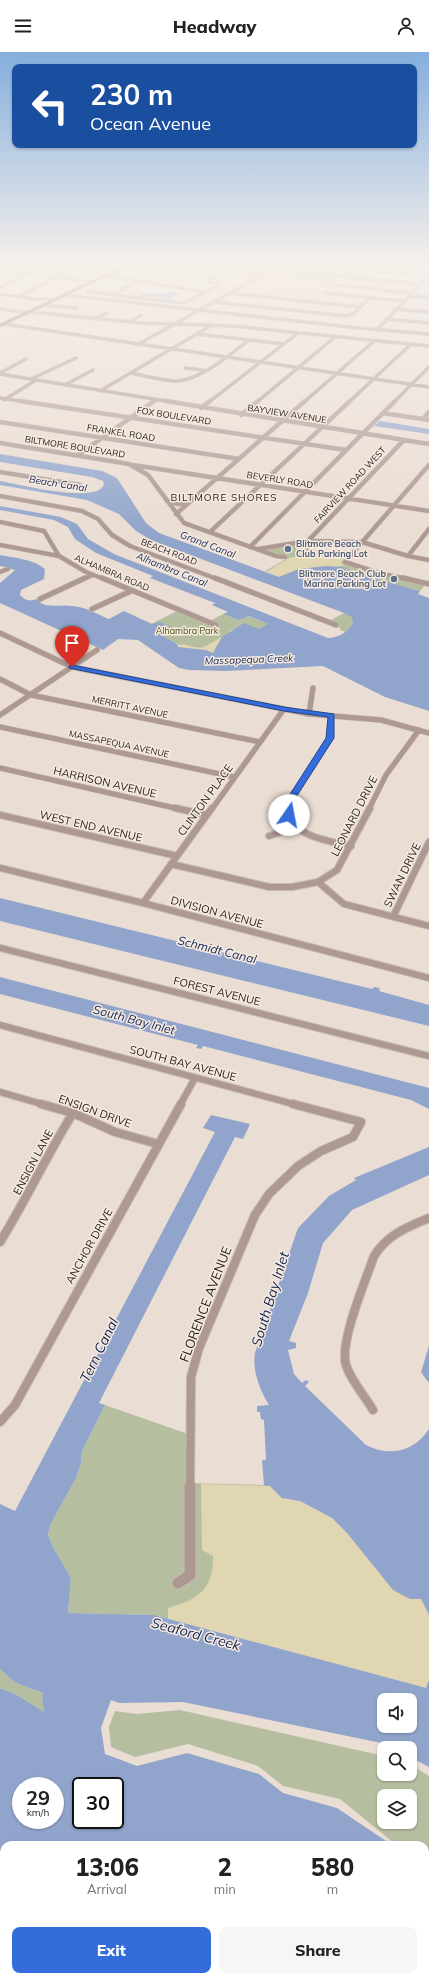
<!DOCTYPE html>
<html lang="en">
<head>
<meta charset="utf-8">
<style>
  :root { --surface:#fff; --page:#f6f6f6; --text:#222; --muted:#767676; --accent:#356cdb }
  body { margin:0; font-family:Mulish,sans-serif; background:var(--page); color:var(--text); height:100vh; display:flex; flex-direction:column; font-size:15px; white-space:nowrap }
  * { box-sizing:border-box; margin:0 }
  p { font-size:13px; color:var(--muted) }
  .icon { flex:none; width:22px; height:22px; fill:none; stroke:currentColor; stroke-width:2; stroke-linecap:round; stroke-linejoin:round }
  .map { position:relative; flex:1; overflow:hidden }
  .drawer { position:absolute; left:0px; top:1789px; width:429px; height:140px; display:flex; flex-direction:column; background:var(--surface); border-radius:12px 12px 0 0; box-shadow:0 1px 3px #0004 }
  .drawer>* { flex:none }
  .guide { position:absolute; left:12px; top:12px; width:405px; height:84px; border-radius:8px; box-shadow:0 1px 3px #0004; background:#1a4fa0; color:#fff; overflow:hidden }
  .controls { position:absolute; left:377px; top:1641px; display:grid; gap:8px }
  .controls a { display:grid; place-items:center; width:40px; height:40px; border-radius:8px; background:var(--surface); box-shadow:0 1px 3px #0004; font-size:20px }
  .speed { position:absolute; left:12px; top:1725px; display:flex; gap:8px; font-size:20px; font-weight:700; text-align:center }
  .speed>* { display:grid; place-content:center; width:52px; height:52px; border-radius:50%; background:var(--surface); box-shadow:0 1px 3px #0004; line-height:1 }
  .speed small { font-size:10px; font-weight:400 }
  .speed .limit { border:2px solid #111; border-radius:6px; background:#fff; color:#111 }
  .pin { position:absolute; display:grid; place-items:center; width:34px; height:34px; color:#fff; margin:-41px -17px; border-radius:50% 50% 50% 0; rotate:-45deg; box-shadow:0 0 4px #0007 }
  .pin .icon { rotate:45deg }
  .me { position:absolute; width:44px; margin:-22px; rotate:12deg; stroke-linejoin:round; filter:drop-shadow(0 0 3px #0008) }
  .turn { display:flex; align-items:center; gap:14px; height:84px; padding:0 12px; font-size:18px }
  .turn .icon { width:52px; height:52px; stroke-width:2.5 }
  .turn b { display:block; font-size:28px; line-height:34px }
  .eta { display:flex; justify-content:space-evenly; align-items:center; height:68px; text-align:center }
  .eta b { font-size:24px; font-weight:800; line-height:28px }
  .primary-button { display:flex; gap:8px; margin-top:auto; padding:8px 12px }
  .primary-button a { flex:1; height:46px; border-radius:8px; background:var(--accent); color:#fff; font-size:16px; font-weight:800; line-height:46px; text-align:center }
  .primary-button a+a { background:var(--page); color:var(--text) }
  header { display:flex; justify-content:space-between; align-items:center; height:52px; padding:0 12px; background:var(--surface); font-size:18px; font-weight:800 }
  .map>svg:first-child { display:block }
  .education { fill:#e9cfcb }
  .green { fill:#b5bfa0; fill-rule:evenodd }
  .sand { fill:#e0d6b1 }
  .water { fill:#91a5cc; fill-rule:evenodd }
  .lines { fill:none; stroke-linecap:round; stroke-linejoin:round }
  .minor-far5-casing { stroke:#c6bab2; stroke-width:4 }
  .minor-far4-casing { stroke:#c6bab2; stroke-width:5 }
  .minor-far3-casing { stroke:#c6bab2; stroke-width:6 }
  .minor-far2-casing { stroke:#c6bab2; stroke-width:8 }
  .minor-far1-casing { stroke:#c6bab2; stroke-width:10 }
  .minor-casing { stroke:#c6bab2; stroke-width:13 }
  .secondary-casing { stroke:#c6bab2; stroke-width:2 }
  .primary-casing { stroke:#c6bab2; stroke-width:2 }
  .minor-far5 { stroke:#ad9892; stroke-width:3 }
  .minor-far4 { stroke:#ad9892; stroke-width:4 }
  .minor-far3 { stroke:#ad9892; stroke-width:5 }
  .minor-far2 { stroke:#ad9892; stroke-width:6 }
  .minor-far1 { stroke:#ad9892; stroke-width:8 }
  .minor { stroke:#ad9892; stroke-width:11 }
  .secondary { fill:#94756d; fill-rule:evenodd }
  .primary { fill:#815c53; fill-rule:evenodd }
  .route { fill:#356cdb; stroke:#22468e }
  .service-dot { fill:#5c6f8a; stroke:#f7eae0; stroke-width:1.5 }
  .labels { text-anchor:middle; stroke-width:3; stroke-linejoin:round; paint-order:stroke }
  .far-street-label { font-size:9px; fill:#211d19; stroke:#f7eae0 }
  .far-service-label { font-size:9px; font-weight:bold; fill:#4e5e75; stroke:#f7eae0; text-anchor:start }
  .far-park-label { font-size:9px; fill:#42500d; stroke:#f7eae0 }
  .far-water-label { font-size:10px; font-style:italic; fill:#102655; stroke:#f7eae0 }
  .far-neighbourhood-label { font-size:10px; letter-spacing:1px; fill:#211d19; stroke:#f7eae0 }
  .street-label { font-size:11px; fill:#211d19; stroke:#f7eae0 }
  .water-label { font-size:12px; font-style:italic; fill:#102655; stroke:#f7eae0 }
  .near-street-label { font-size:13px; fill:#211d19; stroke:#f7eae0 }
  .near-water-label { font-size:14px; font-style:italic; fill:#102655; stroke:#f7eae0 }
</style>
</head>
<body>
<header><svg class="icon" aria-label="menu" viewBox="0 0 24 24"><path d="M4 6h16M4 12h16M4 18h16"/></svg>Headway<svg class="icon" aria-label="person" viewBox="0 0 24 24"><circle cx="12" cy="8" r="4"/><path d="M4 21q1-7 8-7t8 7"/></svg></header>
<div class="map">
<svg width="429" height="1929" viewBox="0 0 429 1929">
  <rect width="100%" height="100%" fill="#eaddd3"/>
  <path class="education" d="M 31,212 L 128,212 L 107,222 Z
    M 274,214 L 303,215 L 306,218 L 343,225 L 314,250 L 230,241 L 269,220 Z"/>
  <path class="green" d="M 287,218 L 321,224 L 321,225 L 333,226 L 329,230 L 317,229 L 320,225 L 309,229 L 275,222 Z
    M 307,489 L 311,500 L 347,507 L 344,510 L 426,532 L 420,539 L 353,521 L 336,514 L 311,515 L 279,525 L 265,519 L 288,506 L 259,497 Z
    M 179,558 L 208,570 L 223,562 L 239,568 L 248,564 L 269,572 L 259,577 L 236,577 L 231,578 L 216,598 L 184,596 L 158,581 L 169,574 L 151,572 Z
    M 344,561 L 351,565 L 353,569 L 350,576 L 345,580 L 340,578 L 340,576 L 327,570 Z
    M 105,1353 L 188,1382 L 186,1431 L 268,1433 L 427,1560 L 429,1563 L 429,1628 L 427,1636 L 154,1563 L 68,1561 L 71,1526 L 53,1495 L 48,1483 L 50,1473 L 76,1426 L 81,1412 L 82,1399 Z
    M 0,1617 C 16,1634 23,1633 43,1641 L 42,1646 L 44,1660 L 17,1643 L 0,1636 Z
    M 180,1658 L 384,1704 L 384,1722 L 410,1722 L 410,1712 L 429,1724 L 429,1929 L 373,1929 L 374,1925 L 425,1925 L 425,1793 L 394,1793 L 394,1791 L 340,1747 L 283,1734 L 258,1714 L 188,1692 L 135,1705 L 111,1695 L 109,1675 L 115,1659 L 137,1662 ZM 384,1744 L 410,1744 L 410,1770 L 384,1770 Z"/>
  <path class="sand" d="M 313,501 L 344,507 L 341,510 L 344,514 L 299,517 L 279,525 L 266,520 L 289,506 Z
    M 222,585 L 213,601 C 201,596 188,599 177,595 L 177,592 L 181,593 L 184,592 C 205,600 205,593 222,585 Z
    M 201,1432 L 270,1434 L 282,1446 L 300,1449 L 332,1466 L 410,1547 L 421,1547 L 429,1563 L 429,1628 L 427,1636 L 168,1567 L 168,1556 C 199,1547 213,1538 213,1504 L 202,1498 Z"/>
  <path class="water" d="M 173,240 L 180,241 L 171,247 L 142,244 L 139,242 L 161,242 Z
    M 380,369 L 429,377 L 429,382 L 374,374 Z
    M 0,402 L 102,419 L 117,426 L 146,471 L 159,481 L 279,525 L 299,517 L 326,514 L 342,515 L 353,521 L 367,524 L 371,523 L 369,525 L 420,539 L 418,542 L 429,546 L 429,659 L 385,645 L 323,614 L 226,619 L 189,618 L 179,616 L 138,588 L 118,587 L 103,598 L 0,551 L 0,531 L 15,518 L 0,514 L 0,503 C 14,506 34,507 45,517 L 44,527 L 21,538 L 20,543 C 25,548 29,550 36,547 L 43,549 L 40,551 C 51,556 60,552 72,554 C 87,555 96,562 109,567 L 124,559 L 152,572 L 160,570 L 170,575 L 158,581 L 177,592 L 178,595 L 206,598 L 213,601 L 222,585 L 244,571 L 259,577 L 268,572 L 249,564 L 239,568 L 223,562 L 228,560 L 212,553 L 215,551 L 150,526 L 153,524 L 96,501 L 75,487 L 68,475 L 54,468 L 0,458 L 0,454 L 61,465 L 77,472 L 88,487 L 114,502 L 328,586 C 338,586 351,579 353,569 L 351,565 L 344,561 L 151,488 L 136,479 L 119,462 L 87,448 L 0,433 L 0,429 C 18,432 98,453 104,432 L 103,429 L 92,425 L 0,410 Z
    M 0,846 L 372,937 L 374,935 L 380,936 L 379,939 L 429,953 L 429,974 L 0,869 Z
    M 0,925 L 429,1036 L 429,1057 L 411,1048 L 203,994 L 201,997 L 196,996 L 198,993 L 0,942 Z
    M 211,1063 L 250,1072 L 243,1087 L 235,1085 L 99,1351 L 105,1353 L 82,1399 L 81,1412 L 76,1426 L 50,1473 L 48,1483 L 53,1495 L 71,1526 L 68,1561 L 154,1563 L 426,1636 L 429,1628 L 429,1715 L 410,1705 L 410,1696 L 393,1696 L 386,1692 L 183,1650 L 119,1651 L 111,1648 L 101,1676 L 105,1702 L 137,1714 L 187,1701 L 259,1722 L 283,1741 L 337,1756 L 386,1789 L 386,1793 L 4,1793 L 4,1925 L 370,1925 L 369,1929 L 0,1929 L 0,1636 L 17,1643 L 44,1660 L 42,1646 L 43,1641 C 23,1633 16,1634 0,1617 L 0,1452 L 15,1459 L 215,1080 L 203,1076 ZM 384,1648 L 410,1648 L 410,1674 L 384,1674 ZM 21,1734 L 55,1734 L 55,1768 L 21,1768 ZM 81,1734 L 115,1734 L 115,1768 L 81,1768 Z
    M 429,1095 L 429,1123 L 352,1158 L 323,1191 L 308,1241 L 289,1289 L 296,1291 L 296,1296 L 288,1298 L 294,1322 L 302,1331 L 306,1328 L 309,1330 L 305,1334 L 366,1393 C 389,1405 414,1400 429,1377 L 429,1563 L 421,1547 L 410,1547 L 393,1538 L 347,1481 L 332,1466 L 300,1449 L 282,1446 L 270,1434 L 264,1433 L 262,1408 L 266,1408 L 264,1368 L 261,1367 L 260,1360 L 257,1360 L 257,1354 L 269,1353 C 260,1338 252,1319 255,1301 L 298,1176 L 329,1144 L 356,1128 L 354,1126 Z
    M 429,1294 L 429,1329 L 428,1330 L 421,1320 Z"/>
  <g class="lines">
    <defs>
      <path id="minor-far5" d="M 23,212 L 69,218
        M 257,212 L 304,215 L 320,212
        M 328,212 L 346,216 L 429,224
        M 304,215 L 309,219 L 321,222 L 421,232
        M 0,217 L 94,230
        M 222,219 L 252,223 L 261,219 L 228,215
        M 398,221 L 408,212
        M 107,224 L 205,240
        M 138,229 L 112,243 L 183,251 L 216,235 L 219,232 L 207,229 L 227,216 L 229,212
        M 335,233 L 412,241
        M 0,235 L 29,221
        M 88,239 L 112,243
        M 229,241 L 360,255
        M 325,241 L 403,249
        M 65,243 L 359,276 L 429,282
        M 409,244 L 429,245
        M 17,245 L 69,218
        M 214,250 L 346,264 L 353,262 L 370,246
        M 46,253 L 77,256
        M 0,257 L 29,261
        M 395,257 L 429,260
        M 31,260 L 142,271 L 233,274 L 429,294
        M 94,267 L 106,261
        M 385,267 L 429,271
        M 130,270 L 141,263
        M 4,272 L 429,335
        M 378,277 L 423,230
        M 197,282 L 284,292
        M 137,293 L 267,220 L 273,213
        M 185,316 L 203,318
        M 0,321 L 26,307
        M 131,321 C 145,324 160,328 174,329 C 198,330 231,302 249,288
        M 0,322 L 172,350
        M 31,327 L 76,306
        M 65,333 L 93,318
        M 100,339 L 212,273
        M 0,346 L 27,350
        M 4,348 L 36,328
        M 152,350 L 155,348
        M 209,350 L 298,281
        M 257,350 L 335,285
        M 304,350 L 374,289
        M 349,350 L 411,292
        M 394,350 L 429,315"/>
      <path id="minor-far4" d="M 20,349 L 346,398
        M 166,349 L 429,392
        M 201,356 L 210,349
        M 383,361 L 429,368
        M 241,363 L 258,349
        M 423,367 L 429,360
        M 0,370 L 239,407
        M 0,391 L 129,412 L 148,423 L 184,471 L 276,504 L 285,505
        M 78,403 L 154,349
        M 133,413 L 429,459
        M 0,420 L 80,433
        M 0,444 L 82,459 L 98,467 L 112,483 L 130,494 L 217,527
        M 167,449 L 178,452 L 189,450
        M 176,462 L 305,349
        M 0,470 L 44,479 L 59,504
        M 210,480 L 350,349
        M 308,489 L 404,388
        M 0,493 L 59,504 L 86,520 L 104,527
        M 250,495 L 395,349
        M 258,497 L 308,489 L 362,490 L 408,504 L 429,508
        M 408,504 L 429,477
        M 0,520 L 8,517
        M 83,527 L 93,523
        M 408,527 L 382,522 L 345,510 L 429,413"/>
      <path id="minor-far3" d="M 102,526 L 216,573
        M 215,526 L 336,573
        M 403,526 L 429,532
        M 40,547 L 85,526
        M 92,557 L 131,539
        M 0,581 L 72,615 L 309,662 L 381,668 L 429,681
        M 0,627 L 31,643 L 260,690
        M 309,662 L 313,636
        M 0,663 L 97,598
        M 0,675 L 234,725
        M 0,716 L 179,757
        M 212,757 L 284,657
        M 289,757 L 289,750 L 330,686 L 331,664
        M 369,757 L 386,723 L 419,678"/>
      <path id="minor-far2" d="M 175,756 L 207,763
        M 289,756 C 289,785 329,789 351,794
        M 0,763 L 177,804
        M 269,784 L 296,775
        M 171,812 L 269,835 L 292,835 L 318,830 L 337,818 L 370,756
        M 0,816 L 143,851 L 429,926
        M 318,830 L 344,852 L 429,874
        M 143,851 L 212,756
        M 393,865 L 429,790
        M 0,896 L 429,1004
        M 0,973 L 297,1053
        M 0,1040 L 45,1053
        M 180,1053 L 195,1026"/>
      <path id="minor-far1" d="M 41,1052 L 73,1061 L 115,1080 L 158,1092
        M 0,1190 C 26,1148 47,1103 73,1061
        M 373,1358 C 365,1344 351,1329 346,1313 C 339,1290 366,1228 374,1204 C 387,1183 407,1175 429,1166
        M 0,1370 L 15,1353 L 181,1052
        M 190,1435 L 191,1325 L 199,1296 L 255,1163 L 269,1142 L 298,1114 L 321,1099 L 353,1085 L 361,1070 L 293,1052"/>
      <path id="minor" d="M 178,1531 L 190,1523 L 190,1434"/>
      <path id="secondary" d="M 0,241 L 33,246 L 60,247 L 33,248 L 0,243 Z"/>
      <path id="primary" d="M 127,212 L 133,212 L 0,275 L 0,272 Z"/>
    </defs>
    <use href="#minor-far5" class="minor-far5-casing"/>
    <use href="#minor-far4" class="minor-far4-casing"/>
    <use href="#minor-far3" class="minor-far3-casing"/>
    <use href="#minor-far2" class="minor-far2-casing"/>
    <use href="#minor-far1" class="minor-far1-casing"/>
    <use href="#minor" class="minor-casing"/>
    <use href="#secondary" class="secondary-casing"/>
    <use href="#primary" class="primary-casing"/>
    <use href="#minor-far5" class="minor-far5"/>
    <use href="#minor-far4" class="minor-far4"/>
    <use href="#minor-far3" class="minor-far3"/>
    <use href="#minor-far2" class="minor-far2"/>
    <use href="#minor-far1" class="minor-far1"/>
    <use href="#minor" class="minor"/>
    <use href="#secondary" class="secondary"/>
    <use href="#primary" class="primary"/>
  </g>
  <linearGradient id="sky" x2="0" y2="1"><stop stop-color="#85aedd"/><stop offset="0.44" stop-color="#f6f0eb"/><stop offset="1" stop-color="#f6f0eb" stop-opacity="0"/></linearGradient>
  <rect width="429" height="482" fill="url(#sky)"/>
  <path class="route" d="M 72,613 L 284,655 L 334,662 L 334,686 L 293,750 L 293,763 L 286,765 L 285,750 L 326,686 L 328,665 L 284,659 L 69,616 L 69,614 Z"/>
  <g class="service-dot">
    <circle cx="288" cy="497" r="4"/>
    <circle cx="394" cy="527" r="4"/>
  </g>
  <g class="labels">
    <g class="far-street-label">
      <text transform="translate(287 362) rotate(9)" y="3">BAYVIEW AVENUE</text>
      <text transform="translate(174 364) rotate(9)" y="3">FOX BOULEVARD</text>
      <text transform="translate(121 381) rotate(9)" y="3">FRANKEL ROAD</text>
      <text transform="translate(75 395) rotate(9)" y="3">BILTMORE BOULEVARD</text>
      <text transform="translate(280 428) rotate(9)" y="3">BEVERLY ROAD</text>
      <text transform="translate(350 433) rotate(-47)" y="3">FAIRVIEW ROAD WEST</text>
      <text transform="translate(169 500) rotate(21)" y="3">BEACH ROAD</text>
      <text transform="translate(112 521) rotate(23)" y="3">ALHAMBRA ROAD</text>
      <text transform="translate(130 655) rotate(12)" y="3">MERRITT AVENUE</text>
      <text transform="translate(119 692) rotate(12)" y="3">MASSAPEQUA AVENUE</text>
    </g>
    <g class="far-service-label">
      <text x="296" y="495">Blitmore Beach<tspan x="296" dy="10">Club Parking Lot</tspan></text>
      <text x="386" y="525" text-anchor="end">Blitmore Beach Club<tspan x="386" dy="10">Marina Parking Lot</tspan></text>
    </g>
    <g class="far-park-label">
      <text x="187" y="582">Alhambra Park</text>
    </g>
    <g class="far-water-label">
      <text transform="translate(58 431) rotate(9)" y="4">Beach Canal</text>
      <text transform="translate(208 492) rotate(21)" y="4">Grand Canal</text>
      <text transform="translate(172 517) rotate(22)" y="4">Alhambra Canal</text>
      <text transform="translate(249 607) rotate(-2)" y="4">Massapequa Creek</text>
    </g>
    <g class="far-neighbourhood-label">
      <text x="224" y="449">BILTMORE SHORES</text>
    </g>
    <g class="street-label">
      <text transform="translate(105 730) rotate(13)" y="4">HARRISON AVENUE</text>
      <text transform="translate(205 748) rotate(-54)" y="4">CLINTON PLACE</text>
      <text transform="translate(354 764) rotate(-63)" y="4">LEONARD DRIVE</text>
      <text transform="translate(91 774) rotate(13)" y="4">WEST END AVENUE</text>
      <text transform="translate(402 823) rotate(-64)" y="4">SWAN DRIVE</text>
      <text transform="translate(217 860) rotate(15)" y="4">DIVISION AVENUE</text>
      <text transform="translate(217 939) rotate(14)" y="4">FOREST AVENUE</text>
      <text transform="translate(183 1011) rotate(15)" y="4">SOUTH BAY AVENUE</text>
      <text transform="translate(95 1059) rotate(20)" y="4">ENSIGN DRIVE</text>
      <text transform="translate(33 1110) rotate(-62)" y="4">ENSIGN LANE</text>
      <text transform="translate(89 1194) rotate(-61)" y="4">ANCHOR DRIVE</text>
    </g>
    <g class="water-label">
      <text transform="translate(217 898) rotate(14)" y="4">Schmidt Canal</text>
      <text transform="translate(134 968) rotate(15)" y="4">South Bay Inlet</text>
    </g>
    <g class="near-street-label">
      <text transform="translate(205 1252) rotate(-69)" y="5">FLORENCE AVENUE</text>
    </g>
    <g class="near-water-label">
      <text transform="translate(270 1247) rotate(-73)" y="5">South Bay Inlet</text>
      <text transform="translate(99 1298) rotate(-64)" y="5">Tern Canal</text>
      <text transform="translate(196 1582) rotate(15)" y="5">Seaford Creek</text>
    </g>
  </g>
</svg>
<div class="controls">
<a><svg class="icon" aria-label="sound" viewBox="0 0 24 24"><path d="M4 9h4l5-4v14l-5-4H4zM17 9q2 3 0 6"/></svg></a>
<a><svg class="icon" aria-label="search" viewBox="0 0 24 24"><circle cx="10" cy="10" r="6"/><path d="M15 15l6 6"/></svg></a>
<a><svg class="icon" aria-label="layers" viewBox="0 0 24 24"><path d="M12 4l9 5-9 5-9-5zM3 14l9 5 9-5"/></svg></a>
</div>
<div class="speed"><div>29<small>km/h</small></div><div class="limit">30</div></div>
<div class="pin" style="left:72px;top:615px;background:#d93025"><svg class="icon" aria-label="arrive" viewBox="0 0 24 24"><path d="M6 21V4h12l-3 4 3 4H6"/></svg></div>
<svg class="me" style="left:289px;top:763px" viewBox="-20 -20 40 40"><circle r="19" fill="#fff"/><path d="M0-13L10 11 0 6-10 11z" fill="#356cdb"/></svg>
<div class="guide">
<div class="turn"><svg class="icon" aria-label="left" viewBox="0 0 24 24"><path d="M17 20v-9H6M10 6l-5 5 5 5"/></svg><div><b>230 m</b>Ocean Avenue</div></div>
</div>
<section class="drawer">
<div class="eta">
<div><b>13:06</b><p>Arrival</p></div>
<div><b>2</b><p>min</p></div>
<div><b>580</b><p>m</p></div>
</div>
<div class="primary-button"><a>Exit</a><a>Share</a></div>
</section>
</div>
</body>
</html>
